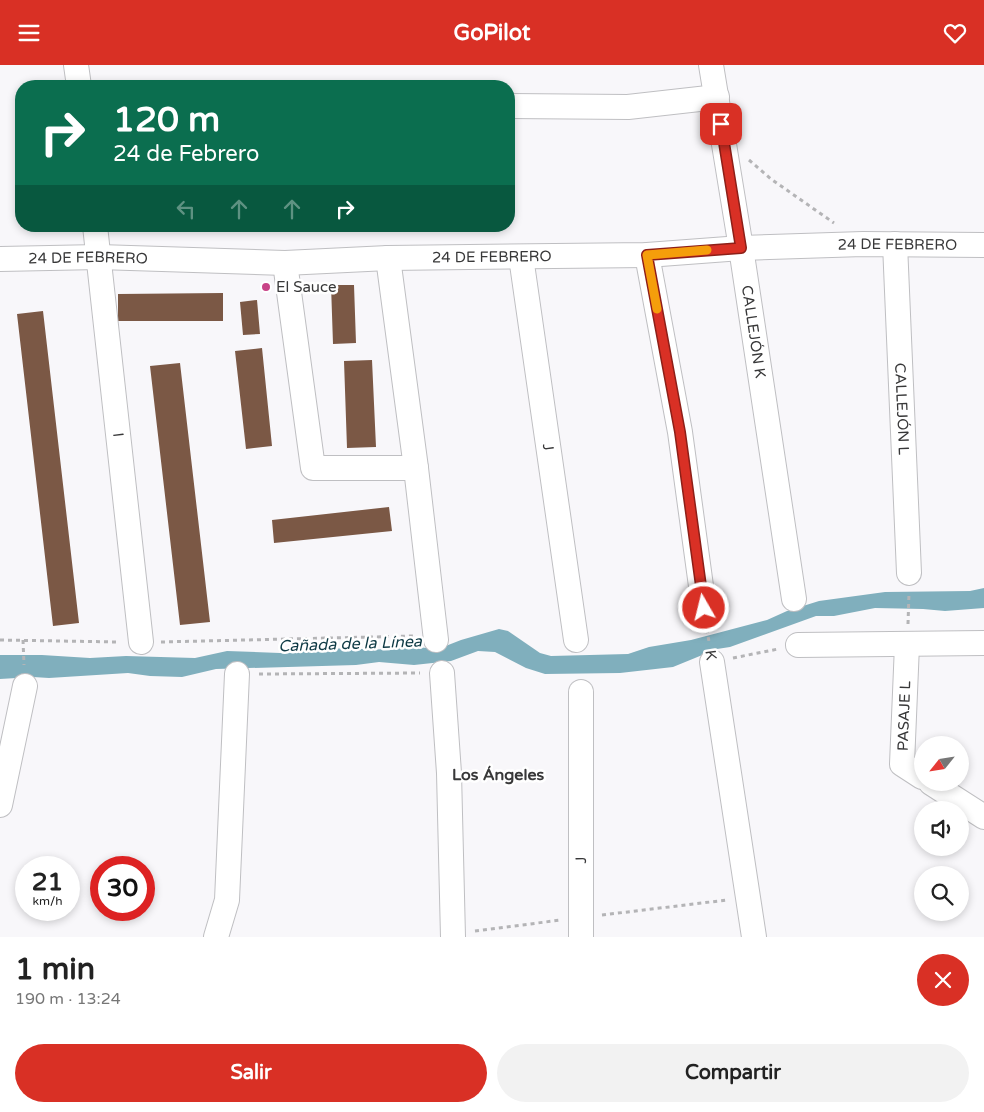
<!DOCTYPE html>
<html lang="es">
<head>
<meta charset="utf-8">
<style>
  :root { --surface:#fff; --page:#f2f2f2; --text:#222; --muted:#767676; --accent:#d93025 }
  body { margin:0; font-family:"Varela Round",sans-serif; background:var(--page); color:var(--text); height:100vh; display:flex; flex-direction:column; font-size:19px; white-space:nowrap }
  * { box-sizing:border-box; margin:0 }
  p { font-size:16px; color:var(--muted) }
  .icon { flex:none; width:28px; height:28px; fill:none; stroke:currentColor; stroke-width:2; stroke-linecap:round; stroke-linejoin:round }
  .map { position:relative; height:872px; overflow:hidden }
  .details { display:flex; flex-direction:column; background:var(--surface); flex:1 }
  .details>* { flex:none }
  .top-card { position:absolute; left:15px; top:15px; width:500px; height:152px; border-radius:20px; box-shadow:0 2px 8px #0003; background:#0b6e4f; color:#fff; overflow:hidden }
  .needle { width:32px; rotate:240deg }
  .controls { position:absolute; left:914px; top:671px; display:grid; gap:10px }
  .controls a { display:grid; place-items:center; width:55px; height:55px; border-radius:50%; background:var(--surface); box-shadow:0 2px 8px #0003; font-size:25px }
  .speed { position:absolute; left:15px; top:791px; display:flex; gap:10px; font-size:25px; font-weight:700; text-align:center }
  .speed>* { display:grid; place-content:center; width:65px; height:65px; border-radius:50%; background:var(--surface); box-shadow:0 2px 8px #0003; line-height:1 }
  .speed small { font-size:12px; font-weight:400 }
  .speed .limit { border:8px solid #d22; background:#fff; color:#111 }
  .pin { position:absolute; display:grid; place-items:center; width:42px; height:42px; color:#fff; margin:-21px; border-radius:10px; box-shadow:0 2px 8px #0006 }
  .me { position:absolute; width:55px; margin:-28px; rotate:352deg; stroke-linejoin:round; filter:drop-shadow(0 0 4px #0008) }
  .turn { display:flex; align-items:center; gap:18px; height:105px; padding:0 15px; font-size:22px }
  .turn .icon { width:65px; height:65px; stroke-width:2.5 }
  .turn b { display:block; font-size:35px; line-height:42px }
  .lanes { display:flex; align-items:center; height:48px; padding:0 15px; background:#0003; justify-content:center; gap:25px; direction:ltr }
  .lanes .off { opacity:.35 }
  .round { display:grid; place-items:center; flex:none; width:52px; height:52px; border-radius:26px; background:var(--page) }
  .summary { display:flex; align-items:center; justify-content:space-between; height:85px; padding:0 15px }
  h1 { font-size:30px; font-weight:700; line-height:38px }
  .action { display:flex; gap:10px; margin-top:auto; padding:10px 15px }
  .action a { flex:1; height:58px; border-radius:30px; background:var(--accent); color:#fff; font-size:20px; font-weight:700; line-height:58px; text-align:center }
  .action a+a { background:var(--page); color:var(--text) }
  header { display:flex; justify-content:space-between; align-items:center; height:65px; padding:0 15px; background:var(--accent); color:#fff; font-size:22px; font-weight:700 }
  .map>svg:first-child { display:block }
  .water { fill:#80afbd }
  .building { fill:#7b5845 }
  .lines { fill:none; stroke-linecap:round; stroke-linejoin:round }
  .minor-casing { stroke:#bfbfc2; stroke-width:26 }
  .path { stroke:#b4b4b6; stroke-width:3; stroke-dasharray:4 4; stroke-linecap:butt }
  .minor { stroke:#fff; stroke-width:24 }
  .route-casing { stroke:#8d1f18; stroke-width:12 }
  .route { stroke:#d93025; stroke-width:9 }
  .slow { stroke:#f59e0b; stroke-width:9 }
  .poi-dot { fill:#c84387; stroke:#fff; stroke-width:2 }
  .labels { text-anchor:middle; stroke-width:5; stroke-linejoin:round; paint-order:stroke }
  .street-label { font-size:15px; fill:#383839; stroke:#fff }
  .poi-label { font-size:15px; fill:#383839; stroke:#fff; text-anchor:start }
  .water-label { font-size:16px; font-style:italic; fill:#0d3944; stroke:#fff }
  .neighbourhood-label { font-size:16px; font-weight:bold; fill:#383839; stroke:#fff }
</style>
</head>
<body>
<header><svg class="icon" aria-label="menu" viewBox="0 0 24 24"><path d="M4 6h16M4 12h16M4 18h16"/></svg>GoPilot<svg class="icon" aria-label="heart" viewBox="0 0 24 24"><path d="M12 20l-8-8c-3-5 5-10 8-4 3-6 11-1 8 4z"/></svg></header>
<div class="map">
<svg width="984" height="872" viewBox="0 0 984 872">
  <rect width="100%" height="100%" fill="#f8f7fa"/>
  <path class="water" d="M 984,523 L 984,543 L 945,546 L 923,544 L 875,543 L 834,551 L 816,551 L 730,582 L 717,584 L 673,602 L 620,608 L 545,609 L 526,603 L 495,587 L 478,586 L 451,596 L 414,600 L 379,597 L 356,600 L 216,604 L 182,612 L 150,611 L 128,608 L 49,613 L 33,612 L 0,614 L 0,590 L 42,590 L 90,593 L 126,591 L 195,593 L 227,586 L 280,588 L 294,585 L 354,583 L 369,585 L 416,582 L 438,584 L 461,575 L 499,564 L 508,566 L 540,588 L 551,591 L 628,589 L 649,582 L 691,575 L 767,555 L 787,546 L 819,536 L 885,527 L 970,526 Z"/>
  <path class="building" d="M 331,220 L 354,220 L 356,278 L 333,279 Z
    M 223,228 L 223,256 L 118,256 L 118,229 Z
    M 257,235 L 260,269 L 243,270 L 240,237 Z
    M 43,246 L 79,558 L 53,561 L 17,249 Z
    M 262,283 L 272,381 L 246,384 L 235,286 Z
    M 372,295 L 376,382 L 347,383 L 344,296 Z
    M 180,298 L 210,557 L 180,560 L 150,301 Z
    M 389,442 L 392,466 L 274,478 L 272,455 Z"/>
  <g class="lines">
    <defs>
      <g id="minor">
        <path d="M 76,0 L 79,21"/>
        <path id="s1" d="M 711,0 L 741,183 L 794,534"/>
        <path d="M 509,41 L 628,42 L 717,32"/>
        <path id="s2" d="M 95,161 L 141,577"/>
        <path id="s3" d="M 895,179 L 909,508"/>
        <path d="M 647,190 L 680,367 L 704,543"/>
        <path id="s4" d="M 521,192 L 576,575"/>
        <path d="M 388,193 L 416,403 L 436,575"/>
        <path id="s5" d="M 0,194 L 99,192 L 285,198 L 388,193 L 647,190 L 741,183 L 863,179 L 984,180"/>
        <path d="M 285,198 L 313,403 L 416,403"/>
        <path d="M 798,580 L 984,578"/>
        <path d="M 907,580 L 902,699 L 922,712"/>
        <path d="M 712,597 L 754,872"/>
        <path d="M 442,608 L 449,708 L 453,872"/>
        <path d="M 931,718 L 984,752"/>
        <path d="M 0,740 L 25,621"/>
        <path d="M 216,872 L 227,835 L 237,609"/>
        <path d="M 581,872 L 581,627"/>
      </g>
    </defs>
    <use href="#minor" class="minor-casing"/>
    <path class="path" d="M 749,95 L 771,114 L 834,158
      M 908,559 L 909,528
      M 707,564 L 709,577
      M 0,575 L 119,577
      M 23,575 L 24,600
      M 161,577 L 414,571
      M 733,593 L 778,584
      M 259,609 L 420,608
      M 602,850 L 727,835
      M 475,866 L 561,855"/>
    <use href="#minor" class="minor"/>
  </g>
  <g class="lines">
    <defs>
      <path id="route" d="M 704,543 L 680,367 L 647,190 L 741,183 L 721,59"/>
    </defs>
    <use href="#route" class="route-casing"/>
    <use href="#route" class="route"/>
    <path class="slow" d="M 657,244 L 647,190 L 707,185"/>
  </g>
  <circle class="poi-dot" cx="266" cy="222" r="5"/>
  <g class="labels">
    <g class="street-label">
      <text dy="5" stroke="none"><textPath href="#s5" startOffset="898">24 DE FEBRERO</textPath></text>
      <text dy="5" stroke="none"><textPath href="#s5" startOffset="492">24 DE FEBRERO</textPath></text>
      <text dy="5" stroke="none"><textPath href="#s5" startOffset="88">24 DE FEBRERO</textPath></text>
      <text dy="5" stroke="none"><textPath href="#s1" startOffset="270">CALLEJÓN K</textPath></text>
      <text dy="5" stroke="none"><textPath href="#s3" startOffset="165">CALLEJÓN L</textPath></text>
      <text dy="5" stroke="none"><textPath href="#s2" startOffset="210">I</textPath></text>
      <text dy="5" stroke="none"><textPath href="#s4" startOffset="192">J</textPath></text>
      <text transform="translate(711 590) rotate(82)" y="5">K</text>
      <text transform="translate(904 651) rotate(-88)" y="5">PASAJE L</text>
      <text transform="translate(581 795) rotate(-91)" y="5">J</text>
    </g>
    <g class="poi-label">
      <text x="276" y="227">El Sauce</text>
    </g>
    <g class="water-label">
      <text transform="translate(350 578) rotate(-2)" y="6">Cañada de la Línea</text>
    </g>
    <g class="neighbourhood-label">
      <text x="498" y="715">Los Ángeles</text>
    </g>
  </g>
</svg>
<div class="controls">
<a><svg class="needle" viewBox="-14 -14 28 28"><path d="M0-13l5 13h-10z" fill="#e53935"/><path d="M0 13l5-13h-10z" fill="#767676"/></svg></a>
<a><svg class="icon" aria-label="sound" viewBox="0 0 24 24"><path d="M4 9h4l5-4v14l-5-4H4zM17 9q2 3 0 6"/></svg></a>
<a><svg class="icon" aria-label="search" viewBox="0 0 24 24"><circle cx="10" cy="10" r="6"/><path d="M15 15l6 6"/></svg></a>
</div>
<div class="speed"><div>21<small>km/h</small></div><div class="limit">30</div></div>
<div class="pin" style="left:721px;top:59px;background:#d93025"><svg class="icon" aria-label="arrive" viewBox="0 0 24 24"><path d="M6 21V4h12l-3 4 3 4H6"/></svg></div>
<svg class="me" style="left:704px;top:543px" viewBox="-20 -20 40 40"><circle r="17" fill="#d93025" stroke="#fff" stroke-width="3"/><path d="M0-11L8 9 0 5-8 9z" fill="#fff"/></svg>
<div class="top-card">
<div class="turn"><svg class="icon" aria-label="right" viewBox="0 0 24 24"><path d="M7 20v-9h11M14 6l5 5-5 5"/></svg><div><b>120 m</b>24 de Febrero</div></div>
<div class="lanes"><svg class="icon off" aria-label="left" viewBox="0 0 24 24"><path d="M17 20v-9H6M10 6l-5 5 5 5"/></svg><svg class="icon off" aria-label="ahead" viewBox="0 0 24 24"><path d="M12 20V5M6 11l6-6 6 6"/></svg><svg class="icon off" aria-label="ahead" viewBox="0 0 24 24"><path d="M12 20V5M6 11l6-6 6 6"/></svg><svg class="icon" aria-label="right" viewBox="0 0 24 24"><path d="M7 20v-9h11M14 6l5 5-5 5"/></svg></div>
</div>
</div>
<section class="details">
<div class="summary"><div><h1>1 min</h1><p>190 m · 13:24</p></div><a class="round" style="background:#d93025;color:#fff"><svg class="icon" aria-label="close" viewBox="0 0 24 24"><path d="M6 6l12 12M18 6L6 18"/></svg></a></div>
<div class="action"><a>Salir</a><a>Compartir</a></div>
</section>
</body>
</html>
